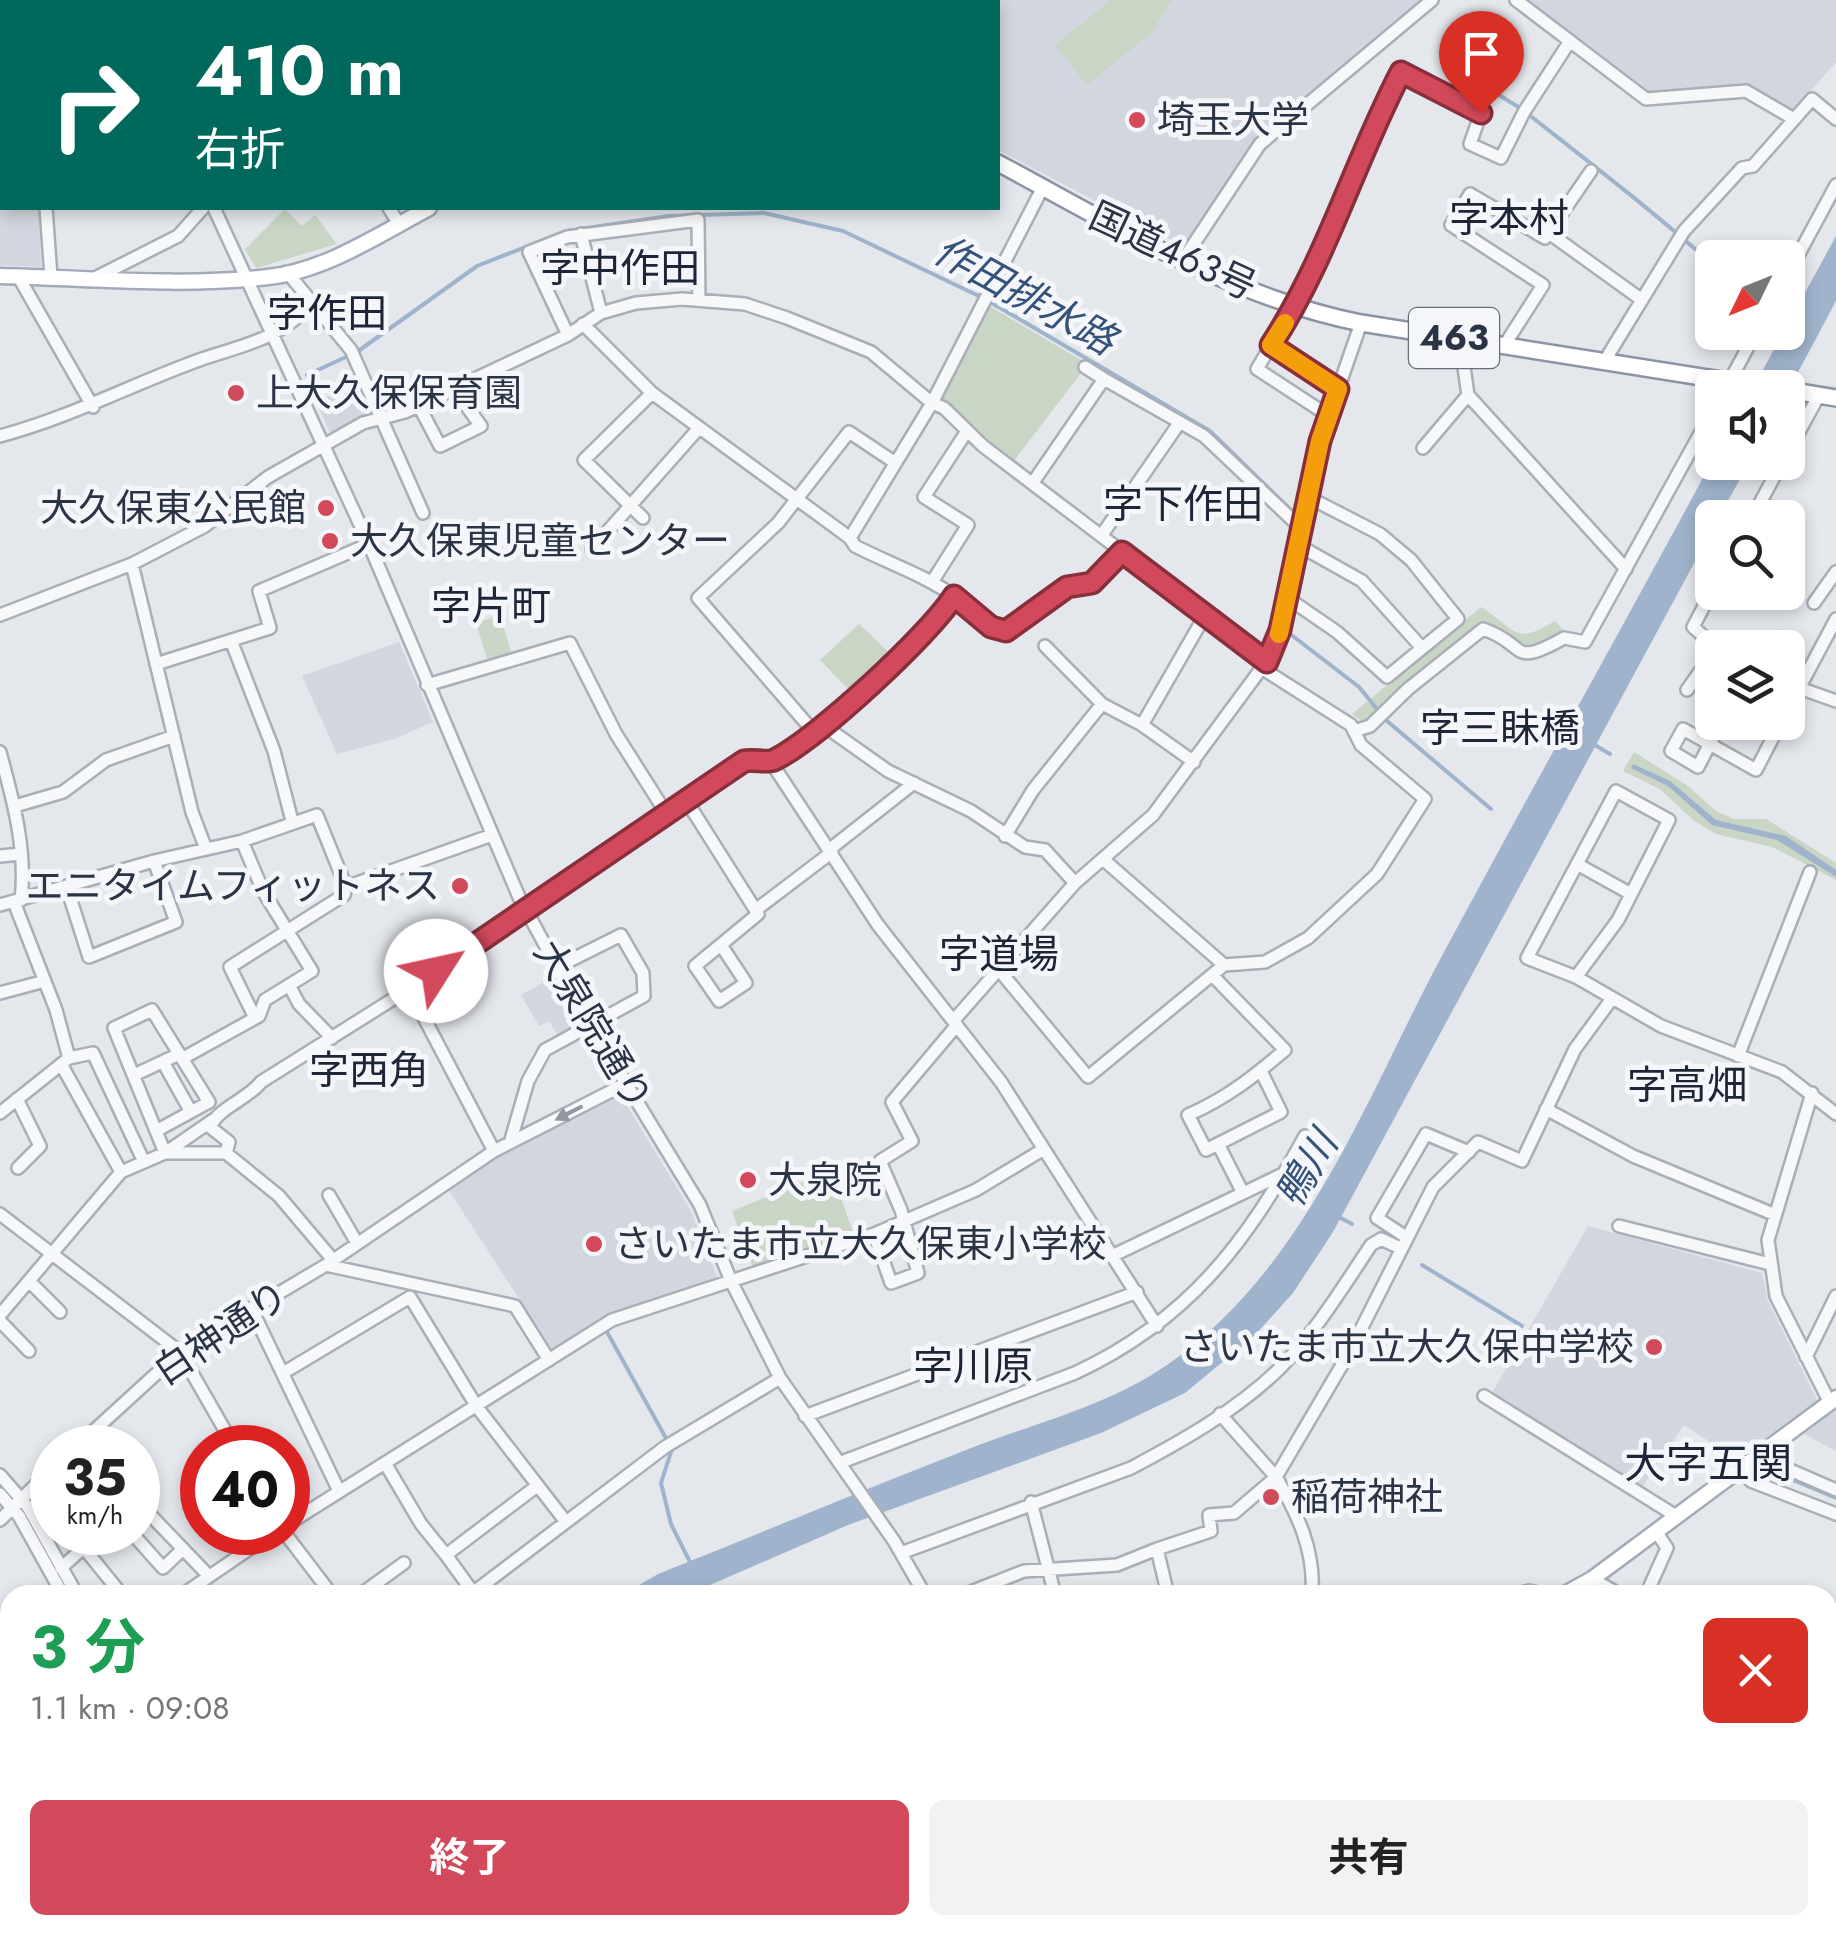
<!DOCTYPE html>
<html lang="ja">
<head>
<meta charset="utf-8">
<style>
  :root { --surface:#fff; --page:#f2f2f2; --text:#222; --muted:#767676; --accent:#d1495b }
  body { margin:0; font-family:Jost,"Noto Sans JP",sans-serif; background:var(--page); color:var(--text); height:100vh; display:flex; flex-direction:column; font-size:38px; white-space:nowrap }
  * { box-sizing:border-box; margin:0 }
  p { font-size:32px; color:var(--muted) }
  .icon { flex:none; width:55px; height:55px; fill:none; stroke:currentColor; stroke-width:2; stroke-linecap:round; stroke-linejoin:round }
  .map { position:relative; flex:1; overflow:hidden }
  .sheet { position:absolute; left:0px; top:1585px; width:1838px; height:350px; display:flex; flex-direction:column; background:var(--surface); border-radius:30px 30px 0 0; box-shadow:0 5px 15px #0003 }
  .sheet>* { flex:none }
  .top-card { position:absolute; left:0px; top:0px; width:1000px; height:210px; box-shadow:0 5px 15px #0003; background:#00695c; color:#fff; overflow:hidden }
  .needle { width:65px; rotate:227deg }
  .fabs { position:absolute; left:1695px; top:240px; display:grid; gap:20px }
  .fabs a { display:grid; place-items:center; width:110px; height:110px; border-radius:15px; background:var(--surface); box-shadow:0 5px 15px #0003; font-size:50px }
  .speed { position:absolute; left:30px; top:1425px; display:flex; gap:20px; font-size:50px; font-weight:700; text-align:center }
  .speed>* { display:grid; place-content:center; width:130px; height:130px; border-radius:50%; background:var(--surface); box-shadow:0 5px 15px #0003; line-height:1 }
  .speed small { font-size:25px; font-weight:400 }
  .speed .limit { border:15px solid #d22; background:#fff; color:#111 }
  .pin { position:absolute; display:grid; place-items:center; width:85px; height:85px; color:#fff; margin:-102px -42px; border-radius:50% 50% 50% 0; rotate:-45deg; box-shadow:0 0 10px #0007 }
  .pin .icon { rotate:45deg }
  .me { position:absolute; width:110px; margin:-55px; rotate:55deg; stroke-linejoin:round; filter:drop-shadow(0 0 8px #0008) }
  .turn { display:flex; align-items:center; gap:35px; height:210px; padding:0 30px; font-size:45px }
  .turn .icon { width:130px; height:130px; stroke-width:2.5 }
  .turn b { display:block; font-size:70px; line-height:85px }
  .round { display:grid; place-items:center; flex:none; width:105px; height:105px; border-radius:15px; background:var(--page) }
  .overview { display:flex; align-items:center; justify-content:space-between; height:170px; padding:0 30px }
  h1 { font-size:60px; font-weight:700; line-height:75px; color:#1e9e55 }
  .primary-button { display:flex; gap:20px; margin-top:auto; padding:20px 30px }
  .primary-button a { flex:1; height:115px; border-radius:15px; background:var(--accent); color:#fff; font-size:40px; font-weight:700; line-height:115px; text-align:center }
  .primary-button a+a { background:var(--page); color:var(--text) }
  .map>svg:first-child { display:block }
  .built { fill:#d2d6de }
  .green { fill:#c9d6c5 }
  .water { fill:#9fb4cc }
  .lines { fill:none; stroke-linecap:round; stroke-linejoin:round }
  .stream { stroke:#9fb4cc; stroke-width:4 }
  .river { stroke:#9fb4cc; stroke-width:20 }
  .minor-casing { stroke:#a9aeb7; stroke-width:16 }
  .major-casing { stroke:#a3abb8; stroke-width:19 }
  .highway-casing { stroke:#8b94a3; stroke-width:20 }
  .minor { stroke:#f7f8fa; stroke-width:11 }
  .major { stroke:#fff; stroke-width:14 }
  .highway { stroke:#fff; stroke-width:15 }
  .oneway { fill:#9196a0 }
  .route-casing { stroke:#882f3b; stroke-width:25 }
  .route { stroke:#d1495b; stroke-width:18 }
  .slow { stroke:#f59e0b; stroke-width:18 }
  .poi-dot { fill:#d1495b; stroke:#f4f6f9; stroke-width:4 }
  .labels { text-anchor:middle; stroke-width:10; stroke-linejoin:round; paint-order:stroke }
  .shield { fill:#f4f6f9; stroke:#676e7b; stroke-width:2.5 }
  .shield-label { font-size:35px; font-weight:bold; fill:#2b3445 }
  .poi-label { font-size:38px; fill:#2b3445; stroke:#f4f6f9; text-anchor:start }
  .street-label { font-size:38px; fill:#2b3445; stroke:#f4f6f9 }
  .neighbourhood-label { font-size:40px; fill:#1d2536; stroke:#f4f6f9 }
  .water-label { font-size:40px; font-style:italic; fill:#34527a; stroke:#f4f6f9 }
  .quarter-label { font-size:42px; fill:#1d2536; stroke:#f4f6f9 }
</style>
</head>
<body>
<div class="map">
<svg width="1836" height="1935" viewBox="0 0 1836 1935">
  <rect width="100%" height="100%" fill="#e4e7ec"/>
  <path class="built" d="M 733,0 L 1423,0 L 1255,140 L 1184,247 L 998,150 L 998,2 Z
    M 1521,0 L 1836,0 L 1836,62 L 1793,111 L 1748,86 L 1657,95 L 1638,89 Z
    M 0,73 L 2,208 L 39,208 L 41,267 L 0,265 Z
    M 362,382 L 373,414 L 331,435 L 316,401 Z
    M 399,642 L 433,722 L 394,739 L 337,754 L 302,676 Z
    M 551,978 L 577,1025 L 558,1036 L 549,1021 L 539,1026 L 521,995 Z
    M 620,1094 L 691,1211 L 717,1277 L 614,1313 L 553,1351 L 448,1189 L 501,1154 Z
    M 1588,1226 L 1762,1273 L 1768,1301 L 1817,1400 L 1743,1455 L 1719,1448 L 1684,1425 L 1643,1486 L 1492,1393 Z
    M 1836,1408 L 1836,1451 L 1804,1434 Z
    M 1836,1649 L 1836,1744 L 1828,1739 L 1828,1674 Z"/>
  <path class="green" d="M 1111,0 L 1172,0 L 1152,32 L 1087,85 L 1055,45 Z
    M 285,209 L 302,226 L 315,215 L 337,244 L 256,268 L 245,249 Z
    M 986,304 L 1088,364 L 1013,462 L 938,400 Z
    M 1481,607 C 1517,630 1514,646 1555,621 L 1565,632 L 1525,650 L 1488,626 L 1371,719 L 1363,722 L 1352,714 Z
    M 500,615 L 512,655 L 488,662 L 476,623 Z
    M 859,624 L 893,656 L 853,694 L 820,660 Z
    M 1634,752 L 1688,786 L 1716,811 L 1734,819 L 1766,819 L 1836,863 L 1836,880 L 1772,847 L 1716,834 L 1693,820 L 1661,790 L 1623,771 Z
    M 831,1171 L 854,1234 L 754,1270 L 732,1211 Z"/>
  <path class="water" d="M 1836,236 L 1836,301 L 1788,391 L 1788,388 L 1753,388 L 1783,333 L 1788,332 L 1788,324 Z
    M 1712,461 L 1749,463 L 1719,517 L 1712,518 L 1712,530 L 1333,1232 L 1293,1293 L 1255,1335 L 1185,1393 L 1101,1433 L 848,1525 L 687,1595 L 622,1595 L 658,1574 C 761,1533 863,1490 966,1450 C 1034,1423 1106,1407 1167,1365 C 1307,1268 1366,1097 1444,952 C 1532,788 1624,625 1712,461 Z
    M 1633,764 L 1670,781 L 1716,820 L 1786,836 L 1836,870 L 1836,877 L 1777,840 L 1712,825 L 1668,786 L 1631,768 Z"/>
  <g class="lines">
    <path class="stream" d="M 1465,74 L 1520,108
      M 1528,114 C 1590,163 1653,211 1712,264
      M 357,352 L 477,266 L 566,231 L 669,216 L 764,213 L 843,231 L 985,299 L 1210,431 L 1296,515
      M 307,375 L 348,356
      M 1285,630 L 1359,687 L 1387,721 L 1491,809
      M 1593,744 L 1610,754
      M 1339,1217 L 1352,1224
      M 1422,1265 L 1522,1326
      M 607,1332 L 672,1449 L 661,1483 L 671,1524 L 692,1566
      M 1728,1455 L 1744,1460
      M 1753,1463 L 1836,1498"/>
    <path class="river" d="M 0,1484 L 28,1517 L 69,1595"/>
    <defs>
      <path id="minor" d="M 133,0 L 134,2
        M 209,0 L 210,2
        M 307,0 L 308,2
        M 451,0 L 452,2
        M 727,0 L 727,2
        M 1516,0 L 1646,99 L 1746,91 L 1794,119
        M 46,208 L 51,277
        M 214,208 L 369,544 L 519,897 L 571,993 L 700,1205 L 731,1281 L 780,1378 L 894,1541 L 925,1595
        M 389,208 L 399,224
        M 1549,233 L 1642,300
        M 581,234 L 601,313
        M 1183,260 L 1260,144 L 1432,0
        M 287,272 L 351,350 L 423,513
        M 1788,274 L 1836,185
        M 18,276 L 93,407
        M 95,278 L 178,236 L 203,208
        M 583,324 L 652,393 L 850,538 L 932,403 L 944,408 L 983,446 L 1267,662
        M 568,335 L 529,252 L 567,237 L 698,220 L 699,300
        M 1460,339 L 1468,395 L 1626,569
        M 1271,345 L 1338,389
        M 1504,346 L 1543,285 L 1451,225 L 1470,194 L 1545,238 L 1591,171
        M 1604,362 L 1684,231 L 1742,168 L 1753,166 L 1812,99 L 1836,119
        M 1085,367 L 1104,379
        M 1726,388 L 1756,332
        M 419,406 L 440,446 L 481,426 L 454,389
        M 1329,416 L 1257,369 L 1315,271 L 1377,118 L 1401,72 L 1481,113 L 1470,144 L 1501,158 L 1524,112 L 1570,41
        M 0,436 C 74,416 132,384 202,359 C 243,345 281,339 310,304
        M 1423,448 L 1468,395
        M 1788,452 L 1819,395
        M 1034,481 L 1104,379 L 1204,436 L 1302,529
        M 643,518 L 584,460 L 652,393
        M 1752,518 L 1782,462
        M 1101,536 L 1180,422
        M 850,538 L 855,546 C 888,563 922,574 954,596 C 971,607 985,629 1006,631 L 1025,621 L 1067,587 L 1092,583 L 1121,552
        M 1298,545 L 1362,581 L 1422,648
        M 592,549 L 699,428
        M 132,564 L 192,812 L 206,849
        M 932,582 L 968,525 L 924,497 L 967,431
        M 1712,591 L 1693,627 L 1717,648
        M 1286,597 L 1337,632 L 1387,677 L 1458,619 L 1411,560 L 1380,534 L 1308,497
        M 1814,603 L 1836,572
        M 0,615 L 132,564 L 205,526 L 268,477 L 363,423 L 405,412 L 568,335 L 601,313 L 636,303 L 682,299 L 745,304 L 787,318 L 871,352 L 932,403 L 1043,187
        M 232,643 L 274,751 L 292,821
        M 1045,646 L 1102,704 L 1142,725 L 1194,762
        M 156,664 L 270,628 L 259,591 L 369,544
        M 1788,684 L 1836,701
        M 427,685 L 570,643 L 616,734 L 666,813
        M 1687,690 L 1712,654
        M 1788,709 L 1836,619
        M 1721,722 L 1698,767 L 1671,751 L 1683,729 L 1756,770 L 1781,722
        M 823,725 L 888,771 L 971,811 L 1025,847 L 1045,850 L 1075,883
        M 1142,725 L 1204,617
        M 813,731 L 698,598 L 778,523 L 849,432 L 894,462
        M 1354,731 L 1370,726 L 1408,689 L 1483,629 C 1528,644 1509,669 1564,638 L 1585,642 L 1712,412
        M 0,752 C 13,800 27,850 21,900
        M 771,762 L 878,925 L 1001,1082 L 1157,1326
        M 686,800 L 758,914 L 695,966 L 719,1001 L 746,983 L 721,945
        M 15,806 L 63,792 L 106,760 L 174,736
        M 1005,836 L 1033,790 L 1102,704
        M 830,849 L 914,783
        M 0,856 L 21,854
        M 1104,860 L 1224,965
        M 1577,864 L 1631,894
        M 67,888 L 89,957 L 176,922 L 154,861
        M 0,905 L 154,861 L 242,841 L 317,815 L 346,887 L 492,835
        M 757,909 L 832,852
        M 999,970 L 1088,1077 L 1224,965 L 1265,962 L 1308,938 L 1377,874 L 1425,799 L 1361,745 L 1351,725 L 1263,669
        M 1212,975 L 1285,1050 C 1253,1077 1227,1098 1188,1115 L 1206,1150 L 1281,1112 L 1261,1071
        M 1576,977 L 1618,920 L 1669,820 L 1616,791 L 1527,958 L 1576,977 L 1661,1026 L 1782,1072 L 1836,1114
        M 289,985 L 299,1004 L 332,1038
        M 0,993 L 45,981
        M 255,1018 L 230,967 L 344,895 L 346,887
        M 954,1020 L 1075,883 L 1153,815 L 1272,654 L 1320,441 L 1361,323
        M 1738,1056 L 1810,872
        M 69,1058 L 93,1053 L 144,1162
        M 163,1062 L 191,1112
        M 61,1064 L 121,1172
        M 134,1075 L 177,1055 L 185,1057 L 259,1016 L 265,1000 L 312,971 L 263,891 L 242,841
        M 1812,1093 L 1768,1240 L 1776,1296 L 1830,1403
        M 17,1099 L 40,1146 L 18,1168
        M 1546,1109 L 1633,1156 L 1773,1214
        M 0,1113 L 69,1058 L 56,1010 L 14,902
        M 156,1131 L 209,1102 L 152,1010 L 114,1028 L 165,1153 L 213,1120
        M 510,1143 L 528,1081 L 545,1050 L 644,996 L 643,973 L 621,935 L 557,967
        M 1218,1144 L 1243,1193
        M 494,1151 L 409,989 L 745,761 C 754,759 767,763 774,759 C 818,738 928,637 954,596
        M 226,1153 L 229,1142 L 210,1127 C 219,1107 247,1100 261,1082 L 409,989
        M 329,1195 L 357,1243
        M 0,1214 L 180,1352 L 235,1448
        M 1619,1226 L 1770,1264
        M 874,1234 L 891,1283 L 918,1273 L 901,1210 L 880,1161 L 912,1141 L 892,1102 L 957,1025
        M 1406,1237 L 1377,1218 L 1426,1134 L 1469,1152
        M 1114,1255 L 1285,1173
        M 326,1265 L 515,1306 L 549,1360
        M 29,1281 L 60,1312
        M 251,1308 L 339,1491
        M 0,1315 L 121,1172 L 165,1153 L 226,1153 L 279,1196 L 333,1260
        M 0,1321 L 29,1351
        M 1806,1357 L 1836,1296
        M 283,1373 L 410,1297 L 477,1407 L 566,1522
        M 1484,1396 L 1676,1516
        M 805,1416 L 1137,1292
        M 75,1448 L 180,1352 L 326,1265 L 494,1151 L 627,1083
        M 1758,1456 L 1836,1490
        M 385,1463 L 421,1524 L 446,1555
        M 839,1463 L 1075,1373 C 1189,1320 1246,1243 1305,1136
        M 1740,1469 L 1751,1481 L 1836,1514
        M 0,1475 L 28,1507 L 77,1595
        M 0,1494 L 19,1516 L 63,1595
        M 138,1502 L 208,1575
        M 1031,1502 L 1055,1595
        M 0,1520 L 52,1469
        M 288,1524 L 612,1320 L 874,1234 L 976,1190 L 1044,1149
        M 131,1532 L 163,1568 L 183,1549
        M 284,1532 L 332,1595
        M 84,1548 L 122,1595
        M 1157,1549 L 1211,1531 L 1209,1515 L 1234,1513 L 1276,1477 L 1220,1414
        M 901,1553 L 1131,1468 C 1182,1441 1237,1410 1279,1369 C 1315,1333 1343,1287 1371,1245 L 1381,1239 L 1400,1248
        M 61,1568 L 101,1532
        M 1592,1579 L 1621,1595
        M 182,1595 L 274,1532
        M 360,1595 L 404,1563
        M 470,1595 L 665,1447 L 780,1378
        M 475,1595 L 446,1555 L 537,1486
        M 963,1595 L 1024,1571 L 1117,1565 L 1157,1549 L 1168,1595
        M 1312,1595 C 1315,1550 1298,1515 1276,1477 L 1349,1353 L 1433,1187 L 1478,1142 L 1522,1161 L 1575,1049 L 1611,1000
        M 1513,1595 L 1529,1591 L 1549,1595
        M 1646,1595 L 1667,1548 L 1656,1531
        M 1828,1652 L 1836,1627
        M 0,1667 L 10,1680
        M 1828,1745 L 1836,1750
        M 0,1791 L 10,1783
        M 0,1843 L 10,1856
        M 1828,1865 L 1836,1865
        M 430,1925 L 437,1935
        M 485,1925 L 493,1935
        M 787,1925 L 793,1935
        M 885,1925 L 888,1935
        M 1151,1925 L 1152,1935
        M 1500,1925 L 1552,1930
        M 30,1935 L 42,1925
        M 608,1935 L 622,1925
        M 933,1935 L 957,1925"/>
      <path id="major" d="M 0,276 C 89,278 180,287 268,277 C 325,271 380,234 429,208
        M 1563,1595 L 1592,1579 L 1836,1398
        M 731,1935 L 738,1925"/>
      <path id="highway" d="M 685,0 L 690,2
        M 998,163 C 1114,225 1230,297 1361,323 L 1771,388
        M 1788,390 L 1836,398"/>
    </defs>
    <use href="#minor" class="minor-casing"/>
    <use href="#major" class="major-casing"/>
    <use href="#highway" class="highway-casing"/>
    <use href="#minor" class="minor"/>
    <use href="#major" class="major"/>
    <use href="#highway" class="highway"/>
  </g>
  <defs><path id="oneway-solid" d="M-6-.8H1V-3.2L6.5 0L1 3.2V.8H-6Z" transform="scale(2.5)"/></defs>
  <use class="oneway" href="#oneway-solid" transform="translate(569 1113) rotate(153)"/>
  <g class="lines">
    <defs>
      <path id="route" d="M 436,971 L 744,761 C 754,759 767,763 774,760 C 817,739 929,635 954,596 L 991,627 L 1006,631 L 1067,587 L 1092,583 L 1122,552 L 1267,662 L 1280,630 L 1320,441 L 1338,389 L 1271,345 C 1327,259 1354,162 1401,72 L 1481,113"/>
    </defs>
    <use href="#route" class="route-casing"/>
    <use href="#route" class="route"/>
    <path class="slow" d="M 1279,634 L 1320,441 L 1338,389 L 1271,345 L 1285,323"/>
  </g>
  <g class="poi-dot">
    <circle cx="1137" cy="120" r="10"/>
    <circle cx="236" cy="393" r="10"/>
    <circle cx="326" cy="508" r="10"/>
    <circle cx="330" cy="541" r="10"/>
    <circle cx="460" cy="886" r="10"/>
    <circle cx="748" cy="1180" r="10"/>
    <circle cx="594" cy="1244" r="10"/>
    <circle cx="1654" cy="1347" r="10"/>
    <circle cx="1271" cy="1497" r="10"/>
  </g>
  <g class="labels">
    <rect class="shield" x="1409" y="308" width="90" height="60" rx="8"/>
    <g class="shield-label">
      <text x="1454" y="350">463</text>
    </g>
    <g class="poi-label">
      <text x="1157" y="133">埼玉大学</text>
      <text x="256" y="406">上大久保保育園</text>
      <text x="306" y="521" text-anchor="end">大久保東公民館</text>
      <text x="350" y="554">大久保東児童センター</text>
      <text x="440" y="899" text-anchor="end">エニタイムフィットネス</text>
      <text x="768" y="1193">大泉院</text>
      <text x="614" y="1257">さいたま市立大久保東小学校</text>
      <text x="1634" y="1360" text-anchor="end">さいたま市立大久保中学校</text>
      <text x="1291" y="1510">稲荷神社</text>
    </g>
    <g class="street-label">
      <text transform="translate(1173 251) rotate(25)" y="13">国道463号</text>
      <text transform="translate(593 1025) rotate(59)" y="13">大泉院通り</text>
      <text transform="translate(221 1333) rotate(-34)" y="13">白神通り</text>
    </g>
    <g class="neighbourhood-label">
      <text x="1509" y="232">字本村</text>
      <text x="620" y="282">字中作田</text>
      <text x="327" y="327">字作田</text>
      <text x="1183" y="518">字下作田</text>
      <text x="491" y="620">字片町</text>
      <text x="1500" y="742">字三眛橋</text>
      <text x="999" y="968">字道場</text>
      <text x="369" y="1084">字西角</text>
      <text x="1687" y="1099">字高畑</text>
      <text x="973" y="1380">字川原</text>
    </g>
    <g class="water-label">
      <text transform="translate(1025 295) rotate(29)" y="14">作田排水路</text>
      <text transform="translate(1306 1169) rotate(-59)" y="14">鴨川</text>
    </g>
    <g class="quarter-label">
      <text x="1708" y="1478">大字五関</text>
    </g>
  </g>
</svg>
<div class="fabs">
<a><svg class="needle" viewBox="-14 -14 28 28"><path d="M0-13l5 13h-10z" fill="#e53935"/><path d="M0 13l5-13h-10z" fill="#767676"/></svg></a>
<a><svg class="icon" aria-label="sound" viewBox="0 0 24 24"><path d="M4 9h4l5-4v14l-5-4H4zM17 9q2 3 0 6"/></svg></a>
<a><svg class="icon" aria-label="search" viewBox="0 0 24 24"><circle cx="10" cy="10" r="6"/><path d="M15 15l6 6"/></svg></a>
<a><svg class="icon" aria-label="layers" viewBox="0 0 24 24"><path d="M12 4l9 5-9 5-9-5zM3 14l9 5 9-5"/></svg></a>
</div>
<div class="speed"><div>35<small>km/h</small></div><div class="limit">40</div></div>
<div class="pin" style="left:1481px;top:113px;background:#d93025"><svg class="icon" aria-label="arrive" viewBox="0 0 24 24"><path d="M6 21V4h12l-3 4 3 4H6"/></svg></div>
<svg class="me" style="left:436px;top:971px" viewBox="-20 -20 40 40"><circle r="19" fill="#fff"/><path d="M0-13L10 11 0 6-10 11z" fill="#d1495b"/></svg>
<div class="top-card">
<div class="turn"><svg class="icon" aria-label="right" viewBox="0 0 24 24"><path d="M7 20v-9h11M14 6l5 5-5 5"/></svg><div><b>410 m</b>右折</div></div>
</div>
<section class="sheet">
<div class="overview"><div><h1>3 分</h1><p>1.1 km · 09:08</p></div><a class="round" style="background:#d93025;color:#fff"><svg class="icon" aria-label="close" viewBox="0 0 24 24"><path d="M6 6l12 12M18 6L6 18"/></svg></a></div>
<div class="primary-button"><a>終了</a><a>共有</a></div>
</section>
</div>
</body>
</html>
